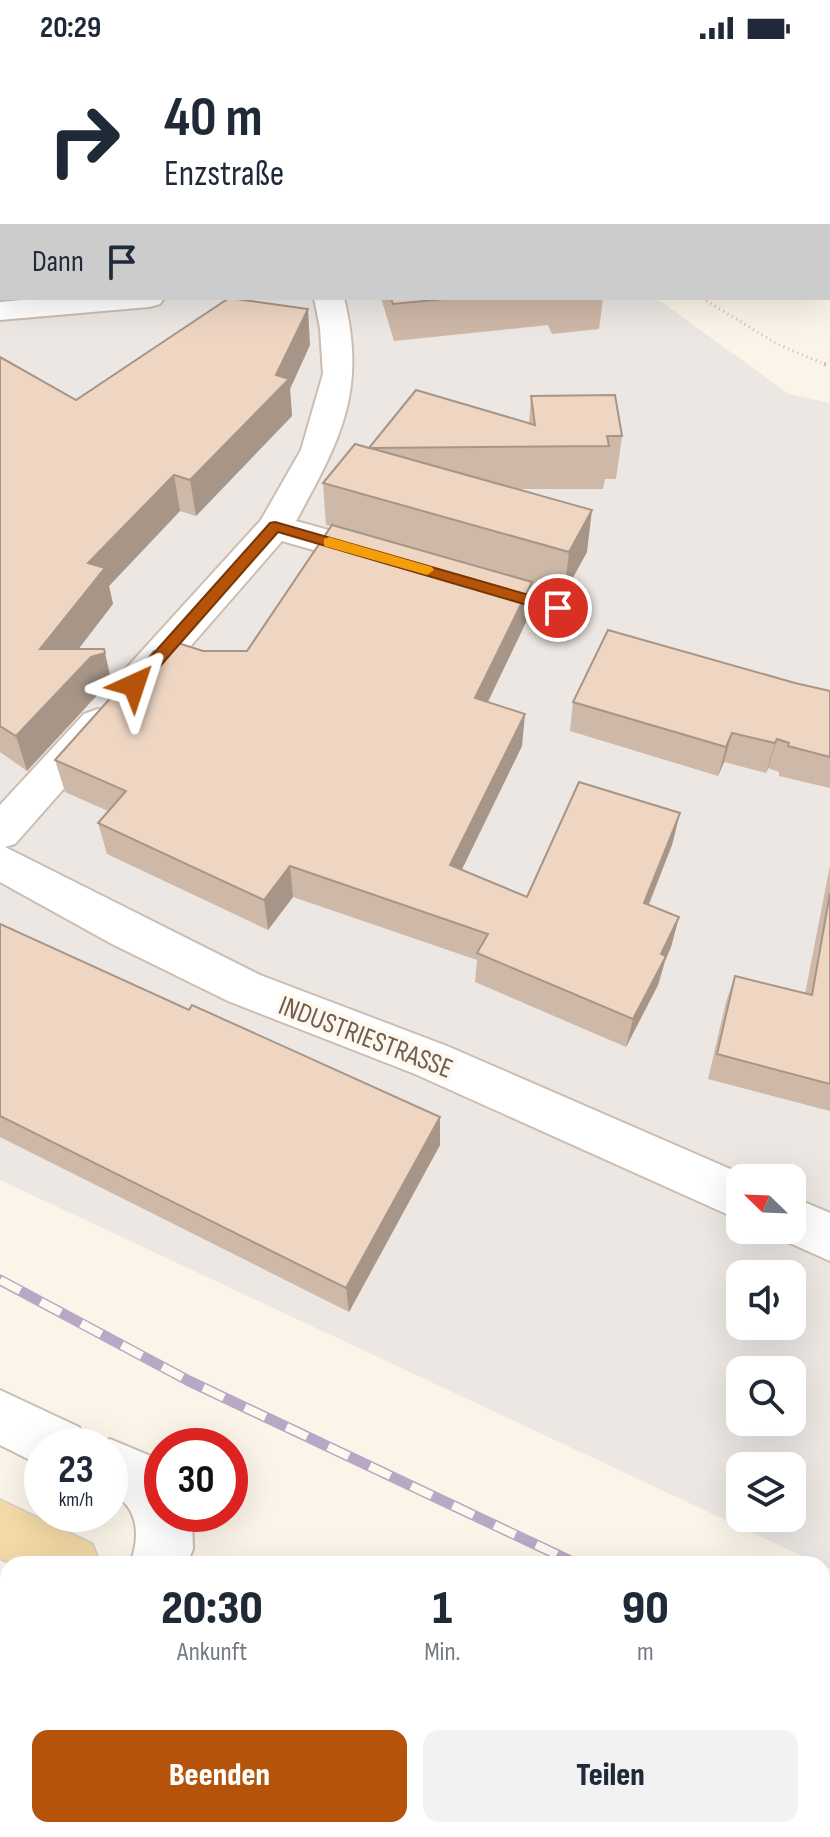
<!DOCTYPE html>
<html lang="de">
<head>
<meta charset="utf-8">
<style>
  :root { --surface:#fff; --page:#f2f2f3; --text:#1f2937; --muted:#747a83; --accent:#b45309 }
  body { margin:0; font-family:"Sofia Sans Condensed",sans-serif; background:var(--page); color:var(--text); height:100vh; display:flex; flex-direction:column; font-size:30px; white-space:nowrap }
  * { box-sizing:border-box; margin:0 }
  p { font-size:26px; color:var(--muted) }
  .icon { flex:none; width:44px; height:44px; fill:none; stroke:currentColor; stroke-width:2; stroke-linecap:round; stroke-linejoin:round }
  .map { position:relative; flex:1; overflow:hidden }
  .details { position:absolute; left:0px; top:1500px; width:830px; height:282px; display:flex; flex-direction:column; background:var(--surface); border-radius:24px 24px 0 0; box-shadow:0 8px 32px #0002 }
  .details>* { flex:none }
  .top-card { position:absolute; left:0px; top:0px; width:830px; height:244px; box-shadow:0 8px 32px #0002; background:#fff; color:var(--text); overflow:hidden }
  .needle { width:52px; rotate:293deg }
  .buttons { position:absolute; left:726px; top:1108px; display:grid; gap:16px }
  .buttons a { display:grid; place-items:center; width:80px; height:80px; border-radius:16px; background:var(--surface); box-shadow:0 8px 32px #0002; font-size:40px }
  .speed { position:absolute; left:24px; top:1372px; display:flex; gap:16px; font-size:40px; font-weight:700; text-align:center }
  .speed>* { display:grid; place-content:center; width:104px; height:104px; border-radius:50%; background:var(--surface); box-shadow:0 8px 32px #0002; line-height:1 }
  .speed small { font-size:20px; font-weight:400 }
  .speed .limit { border:12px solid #d22; background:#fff; color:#111 }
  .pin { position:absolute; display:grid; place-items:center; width:68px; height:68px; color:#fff; margin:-34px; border:4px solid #fff; border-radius:50%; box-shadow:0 2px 8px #0007 }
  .me { position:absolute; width:88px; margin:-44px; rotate:42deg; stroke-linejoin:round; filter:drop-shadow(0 0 6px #0008) }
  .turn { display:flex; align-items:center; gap:28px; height:168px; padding:0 32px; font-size:36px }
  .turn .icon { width:104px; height:104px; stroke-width:2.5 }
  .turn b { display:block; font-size:56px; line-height:68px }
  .then { display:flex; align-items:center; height:76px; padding:0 32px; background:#0003; gap:16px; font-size:30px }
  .eta { display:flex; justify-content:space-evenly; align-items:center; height:136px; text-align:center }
  .eta b { font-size:48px; font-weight:800; line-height:56px }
  .action { display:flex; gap:16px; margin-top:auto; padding:16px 32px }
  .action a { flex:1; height:92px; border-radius:16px; background:var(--accent); color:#fff; font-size:32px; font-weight:800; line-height:92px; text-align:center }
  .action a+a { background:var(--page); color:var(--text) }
  .status { display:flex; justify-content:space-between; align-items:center; height:56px; padding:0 40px; background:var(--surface); direction:ltr }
  .status svg { height:22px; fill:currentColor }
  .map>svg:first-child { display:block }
  .industrial { fill:#ece7e2; fill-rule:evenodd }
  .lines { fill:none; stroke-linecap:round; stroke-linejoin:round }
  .river { fill:#bedde4; fill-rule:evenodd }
  .minor-casing { stroke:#cdbdb0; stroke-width:4 }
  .major-casing { stroke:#d8d2cd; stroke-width:4 }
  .path-far1 { stroke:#d4b9a5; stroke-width:3; stroke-dasharray:1 4; stroke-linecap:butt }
  .path { stroke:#d4b9a5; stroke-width:4; stroke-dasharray:2 5; stroke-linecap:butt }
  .minor { fill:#fff; fill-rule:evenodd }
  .major { fill:#f5daa7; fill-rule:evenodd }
  .rail-casing { stroke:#b8a7c5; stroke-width:11 }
  .rail { stroke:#fef9ef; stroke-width:8; stroke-dasharray:23; stroke-linecap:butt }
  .wall { fill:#ceb8a8 }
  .shaded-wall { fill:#a79688 }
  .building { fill:#efd6c3; stroke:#a79688; stroke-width:2 }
  .route { fill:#b45309; stroke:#753606; stroke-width:2 }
  .slow { fill:#f59e0b }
  .labels { text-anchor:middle; stroke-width:8; stroke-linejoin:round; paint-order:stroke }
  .street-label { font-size:28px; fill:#745d4e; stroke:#fef9ef }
</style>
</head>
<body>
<div class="status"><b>20:29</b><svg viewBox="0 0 49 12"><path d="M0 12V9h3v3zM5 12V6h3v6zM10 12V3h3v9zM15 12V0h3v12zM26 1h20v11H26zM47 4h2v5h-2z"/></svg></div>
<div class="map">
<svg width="830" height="1781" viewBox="0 0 830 1781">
  <rect width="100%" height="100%" fill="#fbf5e9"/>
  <path class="industrial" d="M 0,0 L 477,0 L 2,2 L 2,242 L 656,242 L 789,338 L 830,347 L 830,1513 L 0,1124 ZM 740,1122 L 792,1122 L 792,1174 L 740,1174 ZM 740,1218 L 792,1218 L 792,1270 L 740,1270 ZM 740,1314 L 792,1314 L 792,1366 L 740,1366 ZM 740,1410 L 792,1410 L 792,1462 L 740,1462 Z"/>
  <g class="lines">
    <path class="river" d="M 601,0 L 653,0 L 653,2 L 601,2 Z
      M 828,191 L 830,191 L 830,227 L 828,227 Z"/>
    <defs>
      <path id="minor" d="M 253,0 L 279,0 L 279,2 L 253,2 Z
        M 0,210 L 2,210 L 2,228 L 0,228 Z
        M 43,242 L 164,242 L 160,248 L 149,251 L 0,264 L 0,246 Z
        M 314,242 L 344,242 C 367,336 340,384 296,465 L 393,492 L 398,501 L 393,510 L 380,513 L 282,485 L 148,639 L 134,643 L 120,639 L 115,629 L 120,619 L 261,464 L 301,394 L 323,318 L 320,272 Z
        M 473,515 L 571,543 L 576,552 L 571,561 L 558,565 L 460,537 L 455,528 L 460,519 Z
        M 98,653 L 112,658 L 118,668 L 112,678 L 15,788 L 5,791 L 260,919 L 447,990 L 751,1122 L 740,1122 L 740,1164 L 415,1018 L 228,945 L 112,888 L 0,826 L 0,749 L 84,658 Z
        M 792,1141 L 830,1157 L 830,1205 L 774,1180 L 772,1174 L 792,1174 Z
        M 0,1334 L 79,1371 L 87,1390 L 42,1390 L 42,1410 L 0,1389 Z
        M 110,1383 L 158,1403 L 162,1407 L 162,1458 L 192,1458 L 193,1493 L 187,1508 L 130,1508 C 140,1482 140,1450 110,1437 L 110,1390 L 92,1390 Z"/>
      <path id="major" d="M 0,1444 L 92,1488 L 100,1508 L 12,1508 L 0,1502 Z
        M 822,1721 L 830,1724 L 830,1781 L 817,1781 L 800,1774 L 822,1774 Z
        M 0,1730 L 8,1733 L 8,1774 L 38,1774 L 41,1781 L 0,1781 Z"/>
    </defs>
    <use href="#minor" class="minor-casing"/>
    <use href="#major" class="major-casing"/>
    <path class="path-far1" d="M 702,242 L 777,288 L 829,310"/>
    <path class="path" d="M 824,308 L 830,310"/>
    <use href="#minor" class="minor"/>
    <use href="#major" class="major"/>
    <defs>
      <path id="rail" d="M 0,1224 L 189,1325 L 577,1508
        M 822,1606 L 830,1609"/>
    </defs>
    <use href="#rail" class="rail-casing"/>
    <use href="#rail" class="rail"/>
  </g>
  <path class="wall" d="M 0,0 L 2,2 L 2,60 L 0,60 Z
    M 797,0 L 830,0 L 830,11 L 828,10 L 828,2 L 803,2 Z
    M 381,242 L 603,242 L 599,273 L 552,278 L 548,269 L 394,285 Z
    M 310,289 L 290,333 L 292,360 L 196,460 L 180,455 L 109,530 L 113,548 L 78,593 L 113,632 L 100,636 L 27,715 L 0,696 L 0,301 L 76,344 Z
    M 531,340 L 622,380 L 616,423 L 605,423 L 603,433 L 517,433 L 587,496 L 564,538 L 532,529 L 529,560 L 487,646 L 522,690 L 461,814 L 527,841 L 680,757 L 672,789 L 649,849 L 679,861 L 671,891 L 665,905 L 658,929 L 626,991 L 475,926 L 477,904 L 293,841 L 268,874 L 107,798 L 98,767 L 108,755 L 65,736 L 55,704 L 203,595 L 247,595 L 331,470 L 326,469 L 323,427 L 369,392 L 529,368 Z
    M 795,627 L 830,635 L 830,732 L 779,720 L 779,716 L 768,712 L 766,717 L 724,706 L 718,720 L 570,675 L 573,646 Z
    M 830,809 L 830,1055 L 708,1023 L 726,946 L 735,920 L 805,938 Z
    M 0,868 L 440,1089 L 349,1256 L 0,1081 Z"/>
  <path class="shaded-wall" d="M 308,253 L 310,289 L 290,333 L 292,360 L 196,460 L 190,424 L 276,319 Z
    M 174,419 L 180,455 L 109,530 L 113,548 L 51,629 L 40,593 L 88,507 Z
    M 592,454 L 587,496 L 564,538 L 569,496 Z
    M 532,526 L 529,560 L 474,675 L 475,642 Z
    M 105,597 L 113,632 L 100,636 L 27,715 L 16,680 L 91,601 Z
    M 525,658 L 522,690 L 449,840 L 450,809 Z
    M 732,677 L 724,706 L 718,720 L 726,691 Z
    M 777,683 L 768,712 L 766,717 L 775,687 Z
    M 680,757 L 672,789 L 637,877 L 644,847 Z
    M 290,810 L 293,841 L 268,874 L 264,844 Z
    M 679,861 L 671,891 L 665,905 L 658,929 L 626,991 L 633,963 L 661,898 Z
    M 440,1061 L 440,1089 L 349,1256 L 346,1232 Z"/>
  <path class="building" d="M 0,0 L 222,0 L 223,2 L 2,2 L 2,25 L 0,25 Z
    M 229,242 L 308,253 L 276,319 L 289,323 L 190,424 L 174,419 L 88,507 L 105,512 L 40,593 L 104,593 L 105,597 L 91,601 L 16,680 L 0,670 L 0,301 L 76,344 Z
    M 391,242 L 455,242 L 393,248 Z
    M 416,334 L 535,369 L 531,340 L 615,339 L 622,380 L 607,380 L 609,390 L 370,392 L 592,454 L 569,496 L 323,427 L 355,388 L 369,392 Z
    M 332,469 L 532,526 L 475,642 L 525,658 L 450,809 L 527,841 L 579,726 L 680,757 L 644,847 L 679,861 L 661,898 L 666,900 L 633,963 L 477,897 L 488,878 L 290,810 L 264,844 L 98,767 L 126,735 L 55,704 L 124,627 L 129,612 L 143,608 L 154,595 L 173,595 L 178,587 L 203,595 L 247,595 Z
    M 608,574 L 795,627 L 830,635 L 830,701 L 788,690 L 789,687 L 777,683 L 775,687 L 732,677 L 726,691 L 573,646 Z
    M 830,837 L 830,1028 L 717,998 L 735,920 L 812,939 Z
    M 0,868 L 189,954 L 192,949 L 440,1061 L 346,1232 L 0,1060 Z"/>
  <path class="route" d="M 275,466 L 564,549 L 566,552 L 558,558 L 278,476 L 140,633 L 129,633 L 129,625 L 270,467 Z"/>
  <path class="slow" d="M 329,481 L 432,511 L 434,514 L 427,519 L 324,490 L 324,483 Z"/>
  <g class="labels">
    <g class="street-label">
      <text transform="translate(366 980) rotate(21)" y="10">INDUSTRIESTRASSE</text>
    </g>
  </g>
</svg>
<div class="buttons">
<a><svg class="needle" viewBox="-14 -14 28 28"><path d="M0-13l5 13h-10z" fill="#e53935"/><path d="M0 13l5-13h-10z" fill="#747a83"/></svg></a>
<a><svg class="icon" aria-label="sound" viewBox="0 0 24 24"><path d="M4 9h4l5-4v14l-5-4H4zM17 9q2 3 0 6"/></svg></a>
<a><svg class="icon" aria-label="search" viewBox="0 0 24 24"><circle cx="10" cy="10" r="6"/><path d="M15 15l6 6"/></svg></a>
<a><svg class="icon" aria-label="layers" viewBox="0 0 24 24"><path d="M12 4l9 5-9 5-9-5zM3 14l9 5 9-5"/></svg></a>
</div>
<div class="speed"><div>23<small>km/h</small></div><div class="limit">30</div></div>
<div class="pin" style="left:558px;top:552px;background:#d93025"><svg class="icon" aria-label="arrive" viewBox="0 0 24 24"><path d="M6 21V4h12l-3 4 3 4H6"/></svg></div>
<svg class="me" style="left:134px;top:629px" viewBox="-20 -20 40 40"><path d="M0-17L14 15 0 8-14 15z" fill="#b45309" stroke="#fff" stroke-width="4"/></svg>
<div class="top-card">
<div class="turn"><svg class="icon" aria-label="right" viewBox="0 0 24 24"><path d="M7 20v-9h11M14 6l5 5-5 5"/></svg><div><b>40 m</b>Enzstraße</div></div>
<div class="then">Dann<svg class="icon" aria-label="arrive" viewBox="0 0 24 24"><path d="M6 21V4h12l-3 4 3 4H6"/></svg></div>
</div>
<section class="details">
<div class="eta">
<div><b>20:30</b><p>Ankunft</p></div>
<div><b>1</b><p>Min.</p></div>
<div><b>90</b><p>m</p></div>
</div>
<div class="action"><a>Beenden</a><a>Teilen</a></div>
</section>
</div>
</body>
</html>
